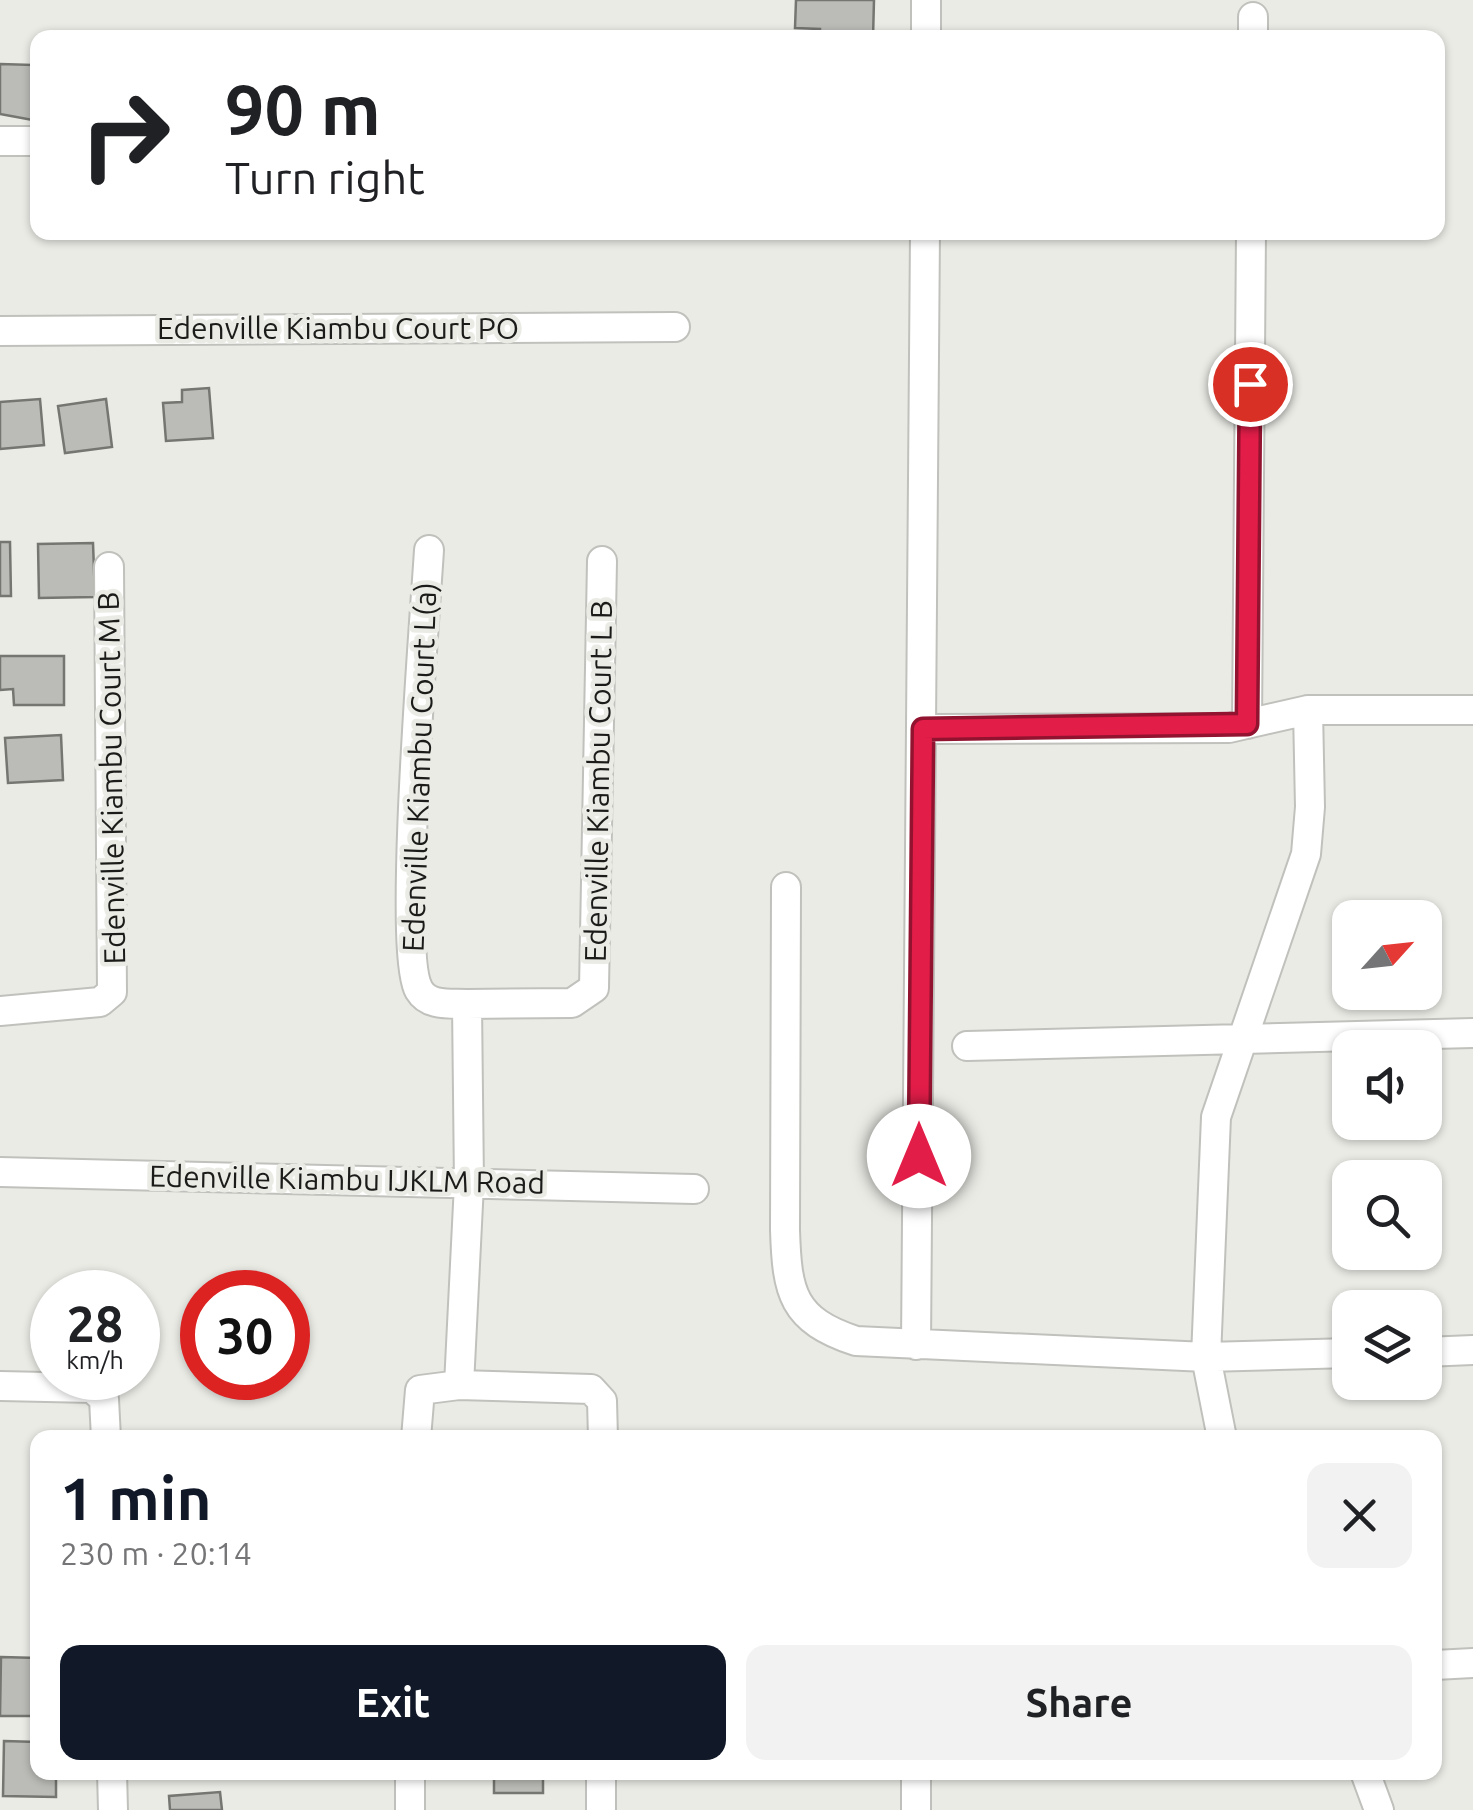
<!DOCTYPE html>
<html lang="en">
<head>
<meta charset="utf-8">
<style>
  :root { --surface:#fff; --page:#f2f2f2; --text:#202124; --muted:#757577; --accent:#111827 }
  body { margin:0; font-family:Ubuntu,sans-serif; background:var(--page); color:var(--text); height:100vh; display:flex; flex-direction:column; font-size:38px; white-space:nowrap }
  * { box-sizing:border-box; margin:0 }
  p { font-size:32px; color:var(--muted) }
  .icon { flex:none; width:55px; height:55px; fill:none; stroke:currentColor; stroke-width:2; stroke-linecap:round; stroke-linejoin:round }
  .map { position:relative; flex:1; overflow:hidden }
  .drawer { position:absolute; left:30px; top:1430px; width:1412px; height:350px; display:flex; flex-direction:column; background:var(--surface); border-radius:20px; box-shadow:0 2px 8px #0004 }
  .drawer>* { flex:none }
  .top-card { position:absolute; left:30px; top:30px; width:1415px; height:210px; border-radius:20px; box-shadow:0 2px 8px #0004; background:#fff; color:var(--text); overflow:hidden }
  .needle { width:65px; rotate:63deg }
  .controls { position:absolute; left:1332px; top:900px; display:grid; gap:20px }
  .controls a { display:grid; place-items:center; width:110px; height:110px; border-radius:20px; background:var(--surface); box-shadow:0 2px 8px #0004; font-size:50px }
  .speed { position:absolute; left:30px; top:1270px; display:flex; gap:20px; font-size:50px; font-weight:700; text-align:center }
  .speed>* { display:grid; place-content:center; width:130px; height:130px; border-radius:50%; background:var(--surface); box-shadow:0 2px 8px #0004; line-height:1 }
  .speed small { font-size:25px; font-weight:400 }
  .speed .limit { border:15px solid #d22; background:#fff; color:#111 }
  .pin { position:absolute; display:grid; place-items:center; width:85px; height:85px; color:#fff; margin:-42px; border:5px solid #fff; border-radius:50%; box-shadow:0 2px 10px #0007 }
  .me { position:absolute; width:110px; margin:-55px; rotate:0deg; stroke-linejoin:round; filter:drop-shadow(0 0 8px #0008) }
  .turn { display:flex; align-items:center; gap:35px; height:210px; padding:0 30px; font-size:45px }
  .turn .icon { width:130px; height:130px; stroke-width:2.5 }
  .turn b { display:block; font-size:70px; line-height:85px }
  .round { display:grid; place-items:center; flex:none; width:105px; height:105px; border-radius:20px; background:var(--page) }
  .overview { display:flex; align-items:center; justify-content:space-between; height:170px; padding:0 30px }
  h1 { font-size:60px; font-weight:600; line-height:75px; color:var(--accent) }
  .primary-button { display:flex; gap:20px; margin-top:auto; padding:20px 30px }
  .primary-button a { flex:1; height:115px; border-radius:20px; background:var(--accent); color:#fff; font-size:40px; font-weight:600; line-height:115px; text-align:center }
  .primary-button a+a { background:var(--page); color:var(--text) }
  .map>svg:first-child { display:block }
  .building { fill:#bbbcb7; stroke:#757671; stroke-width:2.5 }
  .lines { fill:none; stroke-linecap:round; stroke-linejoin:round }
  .minor-casing { stroke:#c0c1bc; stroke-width:32 }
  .minor { stroke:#fff; stroke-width:28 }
  .route-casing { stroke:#92132f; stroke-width:25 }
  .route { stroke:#e11d48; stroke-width:18 }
  .labels { text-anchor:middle; stroke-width:9; stroke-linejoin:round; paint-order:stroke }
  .street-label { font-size:30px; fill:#1b1b1a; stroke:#ebebe6 }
</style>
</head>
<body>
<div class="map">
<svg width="1473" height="1810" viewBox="0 0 1473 1810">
  <rect width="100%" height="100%" fill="#ebebe6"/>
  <path class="building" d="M 796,0 L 874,0 L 873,38 L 820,38 L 820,29 L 795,28 Z
    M 34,58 L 38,121 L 0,114 L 0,64 L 33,65 Z
    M 209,388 L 213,438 L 166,441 L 163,403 L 182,402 L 182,390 Z
    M 40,399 L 44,445 L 0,449 L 0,402 Z
    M 106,399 L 112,447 L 65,453 L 58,406 Z
    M 0,542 L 10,542 L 11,596 L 0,596 Z
    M 93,543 L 95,597 L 39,598 L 38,544 Z
    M 0,656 L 64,656 L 64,705 L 14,705 L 13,689 L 0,690 Z
    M 61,735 L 63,780 L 8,783 L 5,738 Z
    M 1,1657 L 38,1658 L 38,1716 L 0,1716 Z
    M 4,1741 L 38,1742 L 38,1772 L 56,1772 L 56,1797 L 3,1796 Z
    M 494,1772 L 543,1772 L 543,1793 L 494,1793 Z
    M 220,1792 L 222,1810 L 170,1810 L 169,1796 Z"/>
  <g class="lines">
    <defs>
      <path id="minor" d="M 926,38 L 926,0
        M 1253,38 L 1253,17
        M 0,141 L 38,141
        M 0,331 L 675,327
        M 429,550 C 425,616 397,953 419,990 C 429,1007 451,1003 467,1004
        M 602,561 L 594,988 L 572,1003 L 467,1004 L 469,1184 L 459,1385 L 591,1389 L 602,1401 L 603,1438
        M 1247,724 L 1251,232
        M 923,729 L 1229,728 L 1308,710 L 1473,710
        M 786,887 L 785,1230 C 787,1293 792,1320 856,1341 L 1206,1357 L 1350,1353
        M 0,1011 L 100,1002 L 112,992 L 109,567
        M 967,1046 L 1473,1033
        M 0,1172 L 694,1189
        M 916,1345 L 925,232
        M 1425,1352 L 1473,1350
        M 0,1386 L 92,1388 L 104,1399 L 106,1438
        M 416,1438 L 420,1390 L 459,1385
        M 1222,1438 L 1206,1357 L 1216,1117 L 1306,854 L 1310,807 L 1308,710
        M 1435,1665 L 1473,1663
        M 112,1772 L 113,1810
        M 1365,1772 L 1379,1810
        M 410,1810 L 410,1772
        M 601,1810 L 601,1772
        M 916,1810 L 916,1772"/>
    </defs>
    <use href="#minor" class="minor-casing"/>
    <use href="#minor" class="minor"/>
  </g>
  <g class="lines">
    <defs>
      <path id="route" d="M 919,1156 L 923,729 L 1247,724 L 1250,384"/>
    </defs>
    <use href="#route" class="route-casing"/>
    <use href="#route" class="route"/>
  </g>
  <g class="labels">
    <g class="street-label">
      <text x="338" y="339">Edenville Kiambu Court PO</text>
      <text transform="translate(420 767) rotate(-88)" y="10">Edenville Kiambu Court L(a)</text>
      <text transform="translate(112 778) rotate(-91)" y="10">Edenville Kiambu Court M B</text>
      <text transform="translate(599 781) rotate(-89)" y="10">Edenville Kiambu Court L B</text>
      <text transform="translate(347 1180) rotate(1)" y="10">Edenville Kiambu IJKLM Road</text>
    </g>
  </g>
</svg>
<div class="controls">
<a><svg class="needle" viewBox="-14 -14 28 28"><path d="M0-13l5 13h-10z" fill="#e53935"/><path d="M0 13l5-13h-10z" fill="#757577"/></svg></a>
<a><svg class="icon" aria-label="sound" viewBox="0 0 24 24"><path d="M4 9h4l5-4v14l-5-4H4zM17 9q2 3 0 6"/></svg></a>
<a><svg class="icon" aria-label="search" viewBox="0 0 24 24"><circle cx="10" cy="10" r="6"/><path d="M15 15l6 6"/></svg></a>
<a><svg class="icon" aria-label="layers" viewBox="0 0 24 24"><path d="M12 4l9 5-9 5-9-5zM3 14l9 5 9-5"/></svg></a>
</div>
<div class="speed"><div>28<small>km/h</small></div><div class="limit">30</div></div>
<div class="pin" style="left:1250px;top:384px;background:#d93025"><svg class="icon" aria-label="arrive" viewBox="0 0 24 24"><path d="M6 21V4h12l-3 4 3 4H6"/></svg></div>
<svg class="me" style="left:919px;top:1156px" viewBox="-20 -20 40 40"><circle r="19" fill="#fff"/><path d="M0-13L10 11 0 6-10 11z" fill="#e11d48"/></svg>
<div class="top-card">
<div class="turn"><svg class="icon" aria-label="right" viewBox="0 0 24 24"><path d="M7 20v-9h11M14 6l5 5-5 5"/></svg><div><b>90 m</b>Turn right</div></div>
</div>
<section class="drawer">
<div class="overview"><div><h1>1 min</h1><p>230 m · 20:14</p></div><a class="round"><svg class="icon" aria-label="close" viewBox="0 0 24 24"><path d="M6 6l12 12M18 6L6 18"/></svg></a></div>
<div class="primary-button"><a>Exit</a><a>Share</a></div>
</section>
</div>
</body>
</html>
